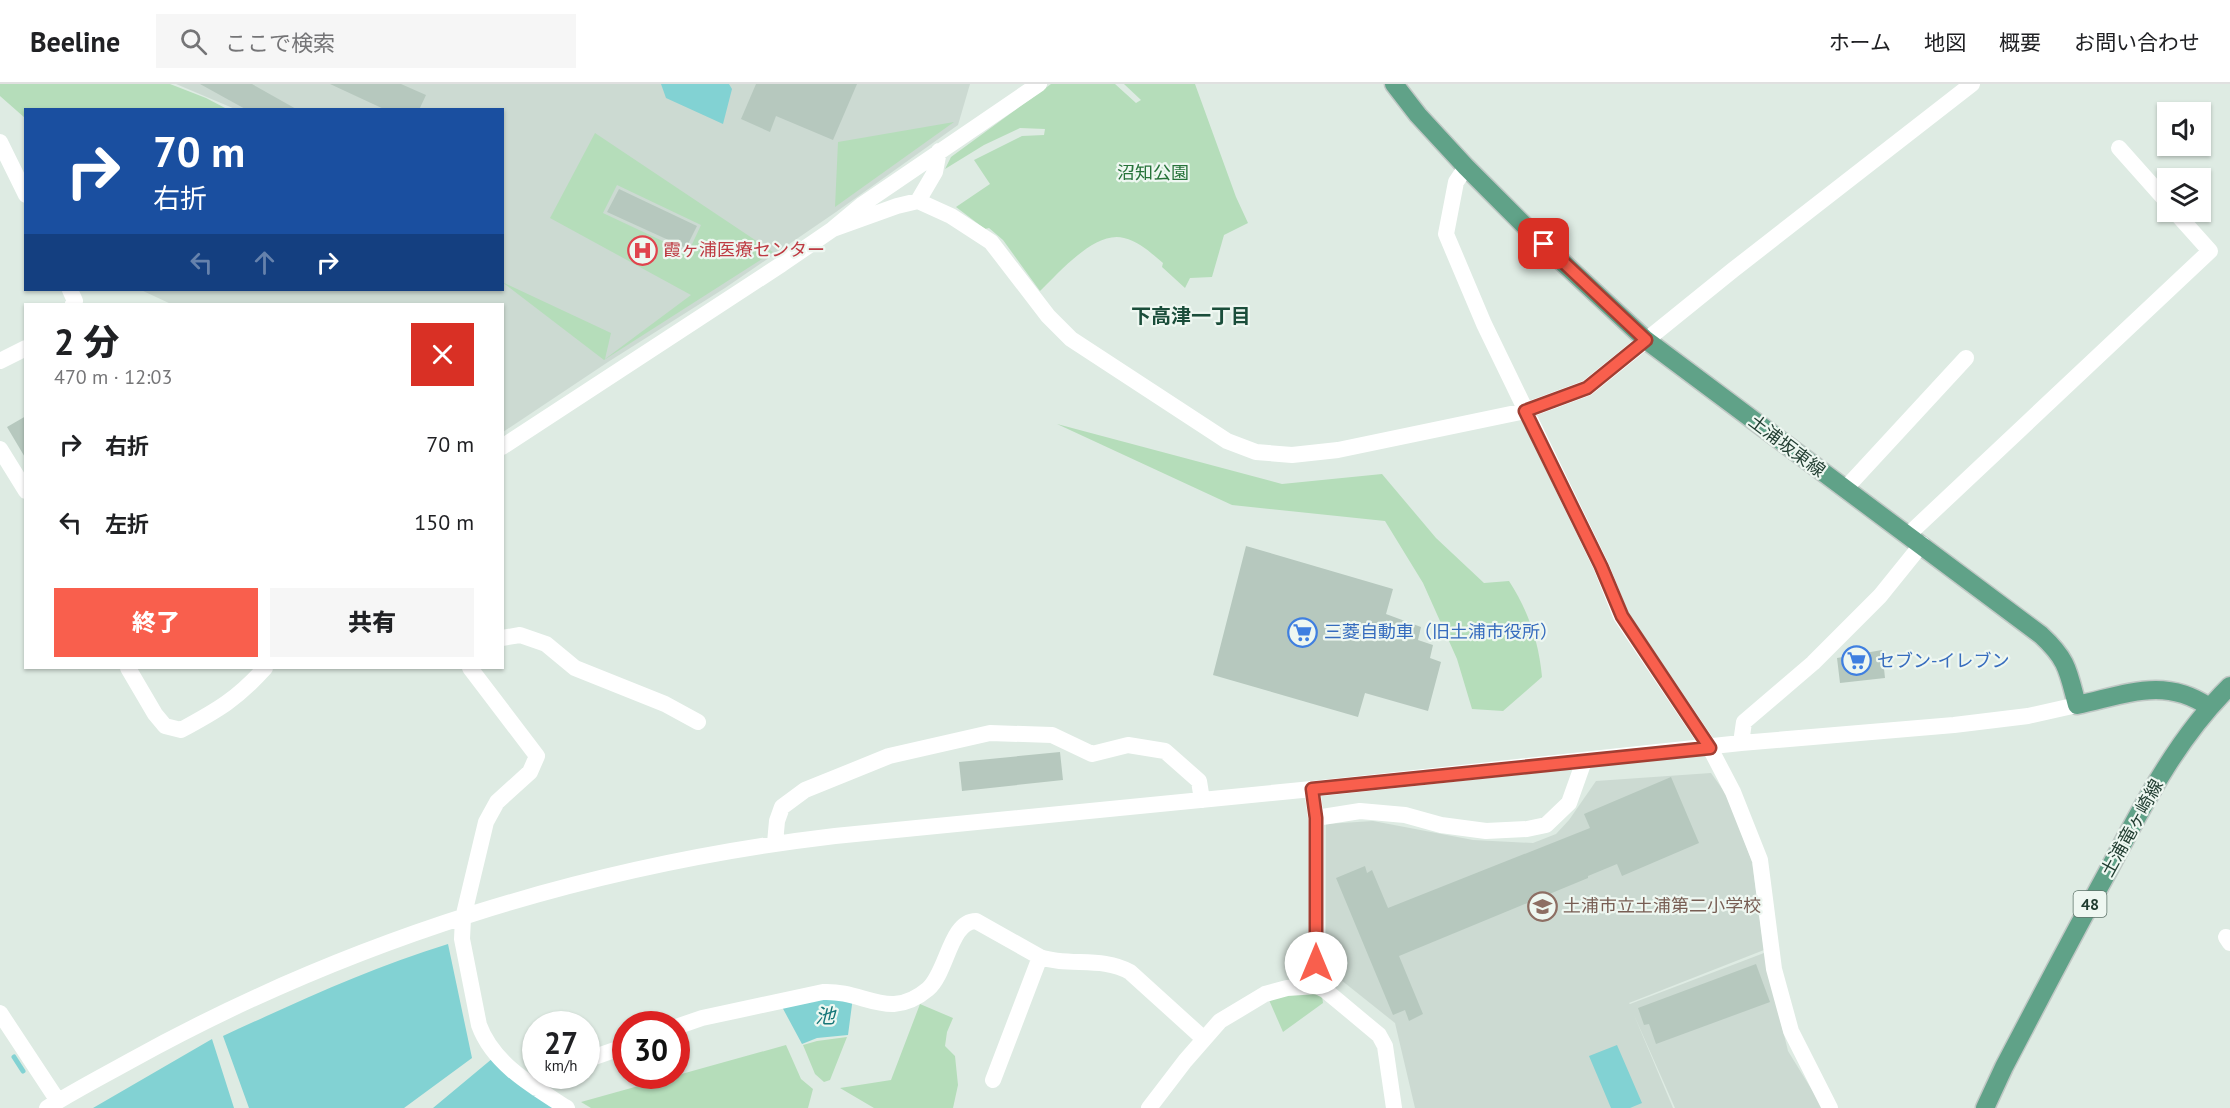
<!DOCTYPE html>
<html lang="ja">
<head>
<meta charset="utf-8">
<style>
  :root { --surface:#fff; --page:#f6f6f6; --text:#202124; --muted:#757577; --line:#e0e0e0; --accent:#f95f4d }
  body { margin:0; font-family:"PT Sans","Noto Sans JP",sans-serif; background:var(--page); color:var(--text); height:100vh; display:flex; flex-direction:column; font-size:22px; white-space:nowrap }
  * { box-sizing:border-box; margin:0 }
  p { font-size:20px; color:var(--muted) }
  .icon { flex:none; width:33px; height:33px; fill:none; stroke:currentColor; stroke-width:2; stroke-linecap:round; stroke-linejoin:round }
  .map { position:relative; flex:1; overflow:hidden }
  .side { position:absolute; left:24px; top:219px; width:480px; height:366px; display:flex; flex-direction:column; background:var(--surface); border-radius:0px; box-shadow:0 2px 4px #0004 }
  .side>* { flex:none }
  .top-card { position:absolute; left:24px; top:24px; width:480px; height:183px; border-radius:0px; box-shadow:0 2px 4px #0004; background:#1a4fa0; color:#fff; overflow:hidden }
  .tools { position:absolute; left:2157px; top:18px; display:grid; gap:12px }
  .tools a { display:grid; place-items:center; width:54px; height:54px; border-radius:0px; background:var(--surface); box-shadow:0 2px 4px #0004; font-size:30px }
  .speed { position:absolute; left:522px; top:927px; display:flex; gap:12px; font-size:30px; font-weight:700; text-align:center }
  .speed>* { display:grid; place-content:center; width:78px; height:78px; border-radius:50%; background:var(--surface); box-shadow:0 2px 4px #0004; line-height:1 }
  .speed small { font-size:15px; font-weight:400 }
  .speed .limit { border:9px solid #d22; background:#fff; color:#111 }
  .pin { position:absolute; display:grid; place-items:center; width:51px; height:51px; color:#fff; margin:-26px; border-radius:12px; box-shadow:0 3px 9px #0006 }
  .me { position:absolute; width:66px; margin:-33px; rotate:0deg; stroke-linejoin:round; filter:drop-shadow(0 0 4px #0008) }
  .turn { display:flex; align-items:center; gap:21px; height:126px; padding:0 30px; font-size:27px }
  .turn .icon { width:78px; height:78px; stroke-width:2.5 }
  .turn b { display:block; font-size:42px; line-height:51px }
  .lanes { display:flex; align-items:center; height:57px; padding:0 30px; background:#0003; justify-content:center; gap:30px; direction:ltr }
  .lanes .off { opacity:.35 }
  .round { display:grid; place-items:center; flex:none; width:63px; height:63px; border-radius:0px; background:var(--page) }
  .overview { display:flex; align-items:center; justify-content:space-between; height:102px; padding:0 30px }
  h1 { font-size:36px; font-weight:800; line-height:45px }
  .action { display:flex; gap:12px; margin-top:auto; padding:12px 30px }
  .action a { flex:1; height:69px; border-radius:0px; background:var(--accent); color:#fff; font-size:24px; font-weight:800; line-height:69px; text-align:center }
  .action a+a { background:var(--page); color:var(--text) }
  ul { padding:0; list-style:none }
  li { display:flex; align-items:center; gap:18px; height:78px; padding:0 30px }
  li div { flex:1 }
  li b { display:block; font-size:22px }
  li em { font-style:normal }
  header { display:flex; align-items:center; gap:36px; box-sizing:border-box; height:84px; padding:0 30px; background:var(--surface); border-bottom:2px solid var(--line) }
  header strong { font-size:28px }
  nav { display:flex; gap:33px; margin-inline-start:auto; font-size:21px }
  .search { width:420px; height:54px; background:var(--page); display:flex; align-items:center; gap:15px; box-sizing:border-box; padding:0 21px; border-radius:0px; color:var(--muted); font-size:22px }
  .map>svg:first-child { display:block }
  .built { fill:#ccdad2 }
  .green { fill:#b5ddba; fill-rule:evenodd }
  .water { fill:#82d2d3 }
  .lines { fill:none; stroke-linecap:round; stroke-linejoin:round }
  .stream { stroke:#82d2d3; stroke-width:5 }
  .building { fill:#b6c8be }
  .major-casing { stroke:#c0c8c5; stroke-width:21 }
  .minor { stroke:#fff; stroke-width:16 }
  .major { stroke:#60a288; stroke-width:18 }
  .route-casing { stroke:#a23e32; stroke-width:15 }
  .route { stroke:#f95f4d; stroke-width:10 }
  .labels { text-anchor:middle; stroke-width:4.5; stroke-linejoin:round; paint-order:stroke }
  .shield { fill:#eef7f1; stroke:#5d7369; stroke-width:1.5 }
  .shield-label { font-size:16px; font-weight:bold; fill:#1f3b2f }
  .park-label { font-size:18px; fill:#27733a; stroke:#eef7f1 }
  .health-label { font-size:18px; fill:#be3a42; stroke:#eef7f1; text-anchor:start }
  .street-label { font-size:18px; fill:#1f3b2f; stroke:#eef7f1 }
  .shop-label { font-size:18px; fill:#366cbe; stroke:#eef7f1; text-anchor:start }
  .education-label { font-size:18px; fill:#785e54; stroke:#eef7f1; text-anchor:start }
  .neighbourhood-label { font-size:20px; font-weight:bold; fill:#1a4d3a; stroke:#eef7f1 }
  .water-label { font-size:20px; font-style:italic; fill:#167779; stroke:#eef7f1 }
</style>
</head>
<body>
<header>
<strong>Beeline</strong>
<div class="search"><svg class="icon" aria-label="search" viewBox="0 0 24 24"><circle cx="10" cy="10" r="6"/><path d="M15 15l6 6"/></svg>ここで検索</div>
<nav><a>ホーム</a><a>地図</a><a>概要</a><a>お問い合わせ</a></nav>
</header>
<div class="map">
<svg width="2230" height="1024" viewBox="0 0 2230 1024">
  <rect width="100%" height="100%" fill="#deebe3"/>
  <path class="built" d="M 176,0 L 970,0 L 958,41 L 836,128 L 725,204 L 608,278 L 503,348 L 502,220 L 171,220 L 141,206 L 502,206 L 502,26 L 235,25 Z
    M 1711,689 L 1728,713 L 1752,778 L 1764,866 L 1629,919 L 1630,920 L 1764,869 L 1788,967 L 1823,1024 L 1675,1024 L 1634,931 L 1673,1024 L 1415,1024 L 1395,939 L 1326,884 L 1326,740 L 1373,737 L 1473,756 L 1533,759 L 1556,750 L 1569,736 L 1596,697 Z"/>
  <path class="green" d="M 0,0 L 170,0 L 206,14 L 227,25 L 26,26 L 25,34 L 0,12 Z
    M 1051,0 L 1115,0 L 1136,19 L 1141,16 L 1124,0 L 1195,0 L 1236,113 L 1248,139 L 1224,151 L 1212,193 L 1190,194 L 1185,204 L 1162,183 L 1163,179 C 1151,169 1140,158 1124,154 C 1095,146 1059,189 1040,207 L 1003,156 L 989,144 L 985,145 L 956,123 L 990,100 L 974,76 L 1022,52 L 1044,51 L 1045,45 L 1020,44 L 984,61 L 945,85 L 951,73 Z
    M 954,38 L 835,123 L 838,58 Z
    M 595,49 L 773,168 L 604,276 L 502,198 L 611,249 L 605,275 L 691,211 L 550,134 ZM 617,101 L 701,141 L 688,169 L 603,129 Z
    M 1057,340 L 1282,400 L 1382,390 L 1436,454 L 1484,499 L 1509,497 C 1528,526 1539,558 1542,593 L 1503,627 L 1472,625 L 1457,575 L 1423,499 L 1385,437 L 1232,421 Z
    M 1314,908 L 1322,912 L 1323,919 L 1283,948 L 1269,916 L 1288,910 Z
    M 920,920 L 953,934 L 947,948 L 945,962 L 955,972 L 958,1001 L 953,1024 L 874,1024 L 840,1004 L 891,996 Z
    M 847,953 L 830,996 L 824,998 L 815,990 L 803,961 L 817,957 Z
    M 786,961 L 801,995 L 813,1005 L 808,1024 L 591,1024 L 581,1018 Z"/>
  <path class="water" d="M 661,0 L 729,0 L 732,5 L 723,40 L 666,14 Z
    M 448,860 L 472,974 L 404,1024 L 249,1024 L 223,952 C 297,918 370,884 448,860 Z
    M 824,911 L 853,913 L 848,951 L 817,954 L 802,960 L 781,921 Z
    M 212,955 L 234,1024 L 93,1024 Z
    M 1617,961 L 1642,1019 L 1630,1024 L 1611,1024 L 1589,972 Z
    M 493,974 L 560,1024 L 433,1024 Z"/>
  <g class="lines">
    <path class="stream" d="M 14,973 L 23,987"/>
  </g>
  <path class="building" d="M 200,0 L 252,0 L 298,26 L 247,26 Z
    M 330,0 L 401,0 L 426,11 L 419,26 L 386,26 Z
    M 756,0 L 857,0 L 833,56 L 776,32 L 770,48 L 741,35 Z
    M 619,105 L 697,142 L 686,164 L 607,128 Z
    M 26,332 L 26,375 L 7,343 Z
    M 1246,462 L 1393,505 L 1386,530 L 1421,543 L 1418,556 L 1433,561 L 1430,574 L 1441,578 L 1428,627 L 1365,609 L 1358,633 L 1213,591 Z
    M 1882,566 L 1885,594 L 1840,599 L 1837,574 Z
    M 1060,668 L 1063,696 L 962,707 L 959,678 Z
    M 1671,693 L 1699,759 L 1622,792 L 1617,780 L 1588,792 L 1588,794 L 1399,872 L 1423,930 L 1409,937 L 1405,926 L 1393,931 L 1336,794 L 1365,782 L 1367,789 L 1372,786 L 1388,824 L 1590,744 L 1584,730 Z
    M 1756,880 L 1770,918 L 1656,960 L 1649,940 L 1644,941 L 1638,924 Z"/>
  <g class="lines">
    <defs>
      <path id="major" d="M 1394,0 L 1418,31 L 1466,83 L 1544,161 L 1646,256 L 2041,551 C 2068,576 2068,587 2077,621 C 2125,611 2164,592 2209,623
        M 1985,1024 L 2004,983 C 2038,918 2072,853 2107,789 C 2142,723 2176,655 2230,602"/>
    </defs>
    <use href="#major" class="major-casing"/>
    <path class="minor" d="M 0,58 L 26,111
      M 2119,64 L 2168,119
      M 1466,83 L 1456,98 L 1446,150 L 1484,240 L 1601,482 L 1621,532 L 1710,664 L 1733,708 L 1760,776 L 1774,885 L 1791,947 L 1830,1024
      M 918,117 L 935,88 L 939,67
      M 833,145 L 897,122 L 918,117 L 951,132 L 991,158 L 1048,232 L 1071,255 L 1227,357 L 1256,368 L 1292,371 L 1338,366 L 1525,327 L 1587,304 L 1733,186 L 1972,0
      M 70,206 L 75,217 L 73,220
      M 0,277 L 26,264
      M 502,363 L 782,180 L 833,145 L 863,120 L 1039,0
      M 0,365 L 26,407
      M 1845,405 L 1966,274
      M 1909,450 L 2210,167 L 2175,128
      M 502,554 L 520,551 L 546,560 L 575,584 L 665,620 L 698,638
      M 128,584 L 155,630 L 165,642 L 181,646 C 218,626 237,615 265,584
      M 470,584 L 537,672 L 530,688 L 497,718 L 486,738 L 463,834 L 462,855 L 479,941 C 493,980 534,1003 567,1024
      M 1741,659 L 1744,638 L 1813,579 L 1880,512 L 1922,460
      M 1312,705 L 1316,734 L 1317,902
      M 1316,734 L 1360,727 L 1405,731 L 1441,741 L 1486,747 L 1527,745 L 1546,741 L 1569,719 L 1584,677
      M 775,759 L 777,737 L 782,723 L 805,706 L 889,672 L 990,649 L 1052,651 L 1092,670 L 1128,661 L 1165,667 L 1199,697 L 1202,716
      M 2226,853 L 2230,859
      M 0,929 L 58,1017
      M 676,943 L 702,934 L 823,908 C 865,906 889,938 928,905 C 947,889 950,837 976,837 L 1040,873 C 1069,883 1102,872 1130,888 L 1204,955
      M 586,976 L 626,962
      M 993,996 L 1040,873
      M 536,1004 L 548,992
      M 47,1024 C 74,1007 103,992 130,977 C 348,856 589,781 835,752 L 1312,705 L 1741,659 L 1954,641 L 2028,632 L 2077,621
      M 1149,1024 L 1185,977 L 1220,937 L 1265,910 L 1287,904 L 1317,902 L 1325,906 L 1379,951 L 1385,962 L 1394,1024"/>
    <use href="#major" class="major"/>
  </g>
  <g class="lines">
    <defs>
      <path id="route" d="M 1316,879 L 1316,734 L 1312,705 L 1710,664 L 1622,532 L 1601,482 L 1525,327 L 1587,304 L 1646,256 L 1544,160"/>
    </defs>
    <use href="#route" class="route-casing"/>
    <use href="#route" class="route"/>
  </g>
  <defs>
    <symbol id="hospital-ring" viewBox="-11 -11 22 22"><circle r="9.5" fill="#eef7f1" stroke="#e0444e" stroke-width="1.5"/><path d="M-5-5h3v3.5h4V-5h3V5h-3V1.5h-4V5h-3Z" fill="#e0444e"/></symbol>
    <symbol id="supermarket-ring" viewBox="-11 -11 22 22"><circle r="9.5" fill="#eef7f1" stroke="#3f7fe0" stroke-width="1.5"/><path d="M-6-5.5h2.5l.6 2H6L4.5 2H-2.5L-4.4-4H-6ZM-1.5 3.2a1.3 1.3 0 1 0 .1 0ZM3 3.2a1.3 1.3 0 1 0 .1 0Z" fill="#3f7fe0"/></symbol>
    <symbol id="school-ring" viewBox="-11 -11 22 22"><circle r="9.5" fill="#eef7f1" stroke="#8d6e63" stroke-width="1.5"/><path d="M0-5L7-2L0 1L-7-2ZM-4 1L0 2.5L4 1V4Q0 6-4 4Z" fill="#8d6e63"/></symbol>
  </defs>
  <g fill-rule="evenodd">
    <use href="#hospital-ring" x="626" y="150" width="33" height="33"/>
    <use href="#supermarket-ring" x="1286" y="532" width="33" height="33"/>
    <use href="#supermarket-ring" x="1840" y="560" width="33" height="33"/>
    <use href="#school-ring" x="1526" y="806" width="33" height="33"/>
  </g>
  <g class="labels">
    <rect class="shield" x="2073.5" y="807" width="33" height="26" rx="4.5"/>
    <g class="shield-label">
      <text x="2090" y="826">48</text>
    </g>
    <g class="park-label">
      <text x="1153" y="95">沼知公園</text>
    </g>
    <g class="health-label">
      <text x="663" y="172">霞ヶ浦医療センター</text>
    </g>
    <g class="street-label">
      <text transform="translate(1787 362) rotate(37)" y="6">土浦坂東線</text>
      <text transform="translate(2132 744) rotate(-61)" y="6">土浦竜ヶ崎線</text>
    </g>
    <g class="shop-label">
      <text x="1324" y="554">三菱自動車（旧土浦市役所）</text>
      <text x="1877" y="583">セブン-イレブン</text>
    </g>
    <g class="education-label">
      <text x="1563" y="828">土浦市立土浦第二小学校</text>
    </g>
    <g class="neighbourhood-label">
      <text x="1191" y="239">下高津一丁目</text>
    </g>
    <g class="water-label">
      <text x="825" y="939">池</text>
    </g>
  </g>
</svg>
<div class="tools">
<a><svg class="icon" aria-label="sound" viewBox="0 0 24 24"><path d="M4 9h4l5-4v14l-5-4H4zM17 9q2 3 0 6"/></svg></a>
<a><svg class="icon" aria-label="layers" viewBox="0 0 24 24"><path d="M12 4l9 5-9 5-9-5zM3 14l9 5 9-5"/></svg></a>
</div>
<div class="speed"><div>27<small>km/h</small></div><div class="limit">30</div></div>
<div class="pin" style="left:1544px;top:160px;background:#d93025"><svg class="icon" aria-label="arrive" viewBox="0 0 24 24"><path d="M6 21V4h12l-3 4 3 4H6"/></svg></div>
<svg class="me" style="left:1316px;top:879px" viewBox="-20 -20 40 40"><circle r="19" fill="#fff"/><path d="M0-13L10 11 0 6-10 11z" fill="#f95f4d"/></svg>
<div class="top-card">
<div class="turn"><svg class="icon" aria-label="right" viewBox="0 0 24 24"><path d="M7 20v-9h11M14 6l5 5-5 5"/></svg><div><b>70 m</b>右折</div></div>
<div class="lanes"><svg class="icon off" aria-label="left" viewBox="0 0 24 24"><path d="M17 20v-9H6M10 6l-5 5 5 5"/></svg><svg class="icon off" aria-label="ahead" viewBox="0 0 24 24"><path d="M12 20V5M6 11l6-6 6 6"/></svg><svg class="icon" aria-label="right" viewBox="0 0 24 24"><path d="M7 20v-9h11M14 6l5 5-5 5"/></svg></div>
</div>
<section class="side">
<div class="overview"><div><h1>2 分</h1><p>470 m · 12:03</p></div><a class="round" style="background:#d93025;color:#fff"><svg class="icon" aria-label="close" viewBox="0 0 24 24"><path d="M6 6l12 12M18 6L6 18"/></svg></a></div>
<ul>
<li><svg class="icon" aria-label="right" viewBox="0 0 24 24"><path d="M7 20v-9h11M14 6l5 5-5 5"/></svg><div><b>右折</b></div><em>70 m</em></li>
<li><svg class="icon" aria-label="left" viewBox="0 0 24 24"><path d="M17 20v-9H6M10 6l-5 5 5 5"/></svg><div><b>左折</b></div><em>150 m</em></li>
</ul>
<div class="action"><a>終了</a><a>共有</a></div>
</section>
</div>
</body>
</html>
